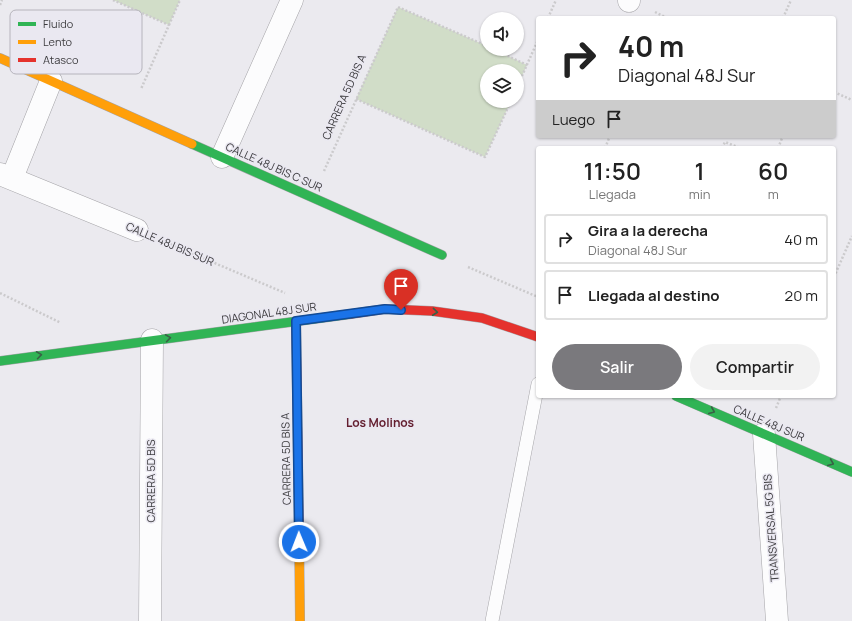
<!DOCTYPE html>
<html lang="es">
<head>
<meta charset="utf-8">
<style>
  :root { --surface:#fff; --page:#f2f2f2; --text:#222; --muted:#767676; --line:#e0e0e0; --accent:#7a797d }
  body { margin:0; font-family:Manrope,sans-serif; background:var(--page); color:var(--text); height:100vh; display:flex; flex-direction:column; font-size:15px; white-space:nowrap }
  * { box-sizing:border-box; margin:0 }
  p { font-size:13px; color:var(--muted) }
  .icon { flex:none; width:22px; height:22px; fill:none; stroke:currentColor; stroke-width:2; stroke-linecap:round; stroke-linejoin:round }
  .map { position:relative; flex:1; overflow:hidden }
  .side { position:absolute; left:536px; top:146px; width:300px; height:252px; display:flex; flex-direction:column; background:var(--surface); border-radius:4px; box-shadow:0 1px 3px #0004 }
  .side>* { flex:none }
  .top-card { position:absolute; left:536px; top:16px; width:300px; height:122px; border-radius:4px; box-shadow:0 1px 3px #0004; background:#fff; color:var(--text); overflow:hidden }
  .tools { position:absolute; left:480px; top:12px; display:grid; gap:8px }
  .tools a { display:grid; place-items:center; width:44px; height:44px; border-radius:50%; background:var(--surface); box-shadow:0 1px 3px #0004; font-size:20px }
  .pin { position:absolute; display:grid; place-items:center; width:34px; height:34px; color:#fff; margin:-41px -17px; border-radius:50% 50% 50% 0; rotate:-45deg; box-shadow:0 0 4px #0007 }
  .pin .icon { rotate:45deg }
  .me { position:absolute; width:44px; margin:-22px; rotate:359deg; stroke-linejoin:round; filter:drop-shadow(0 0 3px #0008) }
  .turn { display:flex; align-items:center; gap:14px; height:84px; padding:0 16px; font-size:18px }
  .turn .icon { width:52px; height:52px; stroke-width:2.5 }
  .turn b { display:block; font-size:28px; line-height:34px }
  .then { display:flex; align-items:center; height:38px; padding:0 16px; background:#0003; gap:8px; font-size:15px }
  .eta { display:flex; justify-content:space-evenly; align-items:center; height:68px; text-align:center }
  .eta b { font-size:24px; font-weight:600; line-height:28px }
  .primary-button { display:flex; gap:8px; margin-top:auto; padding:8px 16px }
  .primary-button a { flex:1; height:46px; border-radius:24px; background:var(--accent); color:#fff; font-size:16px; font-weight:600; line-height:46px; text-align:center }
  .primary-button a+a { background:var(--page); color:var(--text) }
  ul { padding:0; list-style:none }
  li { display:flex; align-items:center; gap:12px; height:50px; margin:0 8px 6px; padding:0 8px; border:2px solid var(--line); border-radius:4px }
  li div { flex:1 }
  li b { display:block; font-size:15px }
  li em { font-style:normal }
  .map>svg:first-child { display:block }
  .green { fill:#d1ddc8 }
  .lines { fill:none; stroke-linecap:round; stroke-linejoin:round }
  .lane-casing { stroke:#a5a4a8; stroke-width:14 }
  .street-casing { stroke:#a5a4a8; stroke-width:23 }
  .fast-casing { stroke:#a5a4a8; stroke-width:10 }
  .slow-casing { stroke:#a5a4a8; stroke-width:10 }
  .jam-casing { stroke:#a5a4a8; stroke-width:10 }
  .path { stroke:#cbcacc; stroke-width:2.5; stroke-dasharray:2 2; stroke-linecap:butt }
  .lane { stroke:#fcfcfd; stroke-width:13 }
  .street { stroke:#fcfcfd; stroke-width:22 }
  .fast { stroke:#30b455; stroke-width:9 }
  .slow { stroke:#ff9f0a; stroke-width:9 }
  .jam { stroke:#e5322d; stroke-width:9 }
  .oneway { stroke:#396046 }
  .route-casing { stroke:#114b97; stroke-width:10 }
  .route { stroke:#1a73e8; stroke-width:7 }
  .labels { text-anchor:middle; stroke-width:3; stroke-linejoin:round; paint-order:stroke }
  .street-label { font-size:11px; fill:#3d3c3f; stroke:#eae8f1 }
  .neighbourhood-label { font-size:12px; font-weight:bold; fill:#631e2e; stroke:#eae8f1 }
  .key { fill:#eae8f1; stroke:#b6b4bc; stroke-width:1 }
  .key-label { font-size:11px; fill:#3d3c3f }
</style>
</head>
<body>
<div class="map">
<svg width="852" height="621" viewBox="0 0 852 621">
  <rect width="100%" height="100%" fill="#ebeaef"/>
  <path class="green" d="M 113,0 L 180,0 L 169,25 Z
    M 398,7 L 487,46 L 487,49 L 493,49 L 527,65 L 517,87 L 517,71 L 487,71 L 487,101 L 511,101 L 485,157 L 356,99 Z"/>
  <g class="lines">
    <defs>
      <path id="lane" d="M 492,621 L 538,384"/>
      <path id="street" d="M 629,1 L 629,0
        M 222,157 L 292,0
        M 0,174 L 137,230
        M 12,178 L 51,81
        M 764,434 L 777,621
        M 150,621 L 152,340"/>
      <path id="fast" d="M 192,144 L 442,255
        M 0,361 L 351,314
        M 676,396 L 852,472"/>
      <path id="slow" d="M 0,58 L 192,144
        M 299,530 L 300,621"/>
      <path id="jam" d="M 351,314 L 385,309 L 432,311 L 482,318 L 538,337
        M 296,321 L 299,530"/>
    </defs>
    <use href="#lane" class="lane-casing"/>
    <use href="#street" class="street-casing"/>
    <use href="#fast" class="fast-casing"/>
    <use href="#slow" class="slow-casing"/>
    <use href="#jam" class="jam-casing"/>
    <path class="path" d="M 113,0 L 169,25 L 141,89
      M 0,5 L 2,0
      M 655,12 L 667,18
      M 548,18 L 556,0
      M 783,18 L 791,0
      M 169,25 L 180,0
      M 493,49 L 527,65
      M 517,87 L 538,40
      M 834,92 L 852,100
      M 356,99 L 485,157 L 511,101
      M 605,148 L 610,136
      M 722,148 L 725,142 L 740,148
      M 778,148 L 783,136
      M 324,171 L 398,7 L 487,46
      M 163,241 L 285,293
      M 468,267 L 538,297
      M 834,277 L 852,236
      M 0,293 L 61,323
      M 776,408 L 781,396"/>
    <use href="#lane" class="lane"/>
    <use href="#street" class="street"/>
    <use href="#fast" class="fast"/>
    <use href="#slow" class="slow"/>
    <use href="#jam" class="jam"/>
  </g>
  <defs><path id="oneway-chevron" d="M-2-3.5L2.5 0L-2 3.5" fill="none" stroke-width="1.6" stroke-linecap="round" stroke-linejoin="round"/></defs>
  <g class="oneway">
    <use href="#oneway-chevron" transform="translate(435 312) rotate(6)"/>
    <use href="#oneway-chevron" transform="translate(168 338) rotate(-8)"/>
    <use href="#oneway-chevron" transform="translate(39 355) rotate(-8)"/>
    <use href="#oneway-chevron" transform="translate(712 411) rotate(23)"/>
    <use href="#oneway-chevron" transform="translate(831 463) rotate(23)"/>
  </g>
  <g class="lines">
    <defs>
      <path id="route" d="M 299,542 L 296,321 L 385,309 L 401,310"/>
    </defs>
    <use href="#route" class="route-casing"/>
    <use href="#route" class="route"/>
  </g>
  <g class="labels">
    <g class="street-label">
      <text transform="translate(344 97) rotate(-66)" y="4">CARRERA 5D BIS A</text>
      <text transform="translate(274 167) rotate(24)" y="4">CALLE 48J BIS C SUR</text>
      <text transform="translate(170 244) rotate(23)" y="4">CALLE 48J BIS SUR</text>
      <text transform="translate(269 313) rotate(-8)" y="4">DIAGONAL 48J SUR</text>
      <text transform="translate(769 423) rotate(23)" y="4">CALLE 48J SUR</text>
      <text transform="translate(286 459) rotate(-91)" y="4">CARRERA 5D BIS A</text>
      <text transform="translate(151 481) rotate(-90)" y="4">CARRERA 5D BIS</text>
      <text transform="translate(771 528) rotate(-94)" y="4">TRANSVERSAL 5G BIS</text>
    </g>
    <g class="neighbourhood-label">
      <text x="380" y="427">Los Molinos</text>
    </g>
  </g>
  <rect x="10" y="10" width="132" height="64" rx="6" class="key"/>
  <rect x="18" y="22" width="18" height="4" fill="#30b455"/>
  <rect x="18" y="40" width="18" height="4" fill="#ff9f0a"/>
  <rect x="18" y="58" width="18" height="4" fill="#e5322d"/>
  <g class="key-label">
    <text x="43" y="28">Fluido</text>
    <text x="43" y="46">Lento</text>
    <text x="43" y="64">Atasco</text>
  </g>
</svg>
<div class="tools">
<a><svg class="icon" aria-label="sound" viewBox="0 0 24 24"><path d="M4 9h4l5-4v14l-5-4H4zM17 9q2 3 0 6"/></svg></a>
<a><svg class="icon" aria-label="layers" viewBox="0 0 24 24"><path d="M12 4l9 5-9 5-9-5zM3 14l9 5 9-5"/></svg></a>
</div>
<div class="pin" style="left:401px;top:310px;background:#d93025"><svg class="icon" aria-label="arrive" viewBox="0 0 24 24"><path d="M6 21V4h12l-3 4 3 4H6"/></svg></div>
<svg class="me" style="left:299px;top:542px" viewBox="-20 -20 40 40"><circle r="17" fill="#1a73e8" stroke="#fff" stroke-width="3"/><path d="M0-11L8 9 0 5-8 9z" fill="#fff"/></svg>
<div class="top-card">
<div class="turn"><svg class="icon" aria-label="right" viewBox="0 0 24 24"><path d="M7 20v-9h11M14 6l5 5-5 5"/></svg><div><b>40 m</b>Diagonal 48J Sur</div></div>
<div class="then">Luego<svg class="icon" aria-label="arrive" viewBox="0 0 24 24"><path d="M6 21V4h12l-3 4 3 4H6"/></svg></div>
</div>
<section class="side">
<div class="eta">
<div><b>11:50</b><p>Llegada</p></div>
<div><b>1</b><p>min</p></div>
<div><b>60</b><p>m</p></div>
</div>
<ul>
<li><svg class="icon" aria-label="right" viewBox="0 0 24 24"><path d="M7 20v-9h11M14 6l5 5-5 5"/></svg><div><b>Gira a la derecha</b><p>Diagonal 48J Sur</p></div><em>40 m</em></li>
<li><svg class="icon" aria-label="arrive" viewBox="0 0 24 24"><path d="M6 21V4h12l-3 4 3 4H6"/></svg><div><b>Llegada al destino</b></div><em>20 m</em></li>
</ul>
<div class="primary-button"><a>Salir</a><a>Compartir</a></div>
</section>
</div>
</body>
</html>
